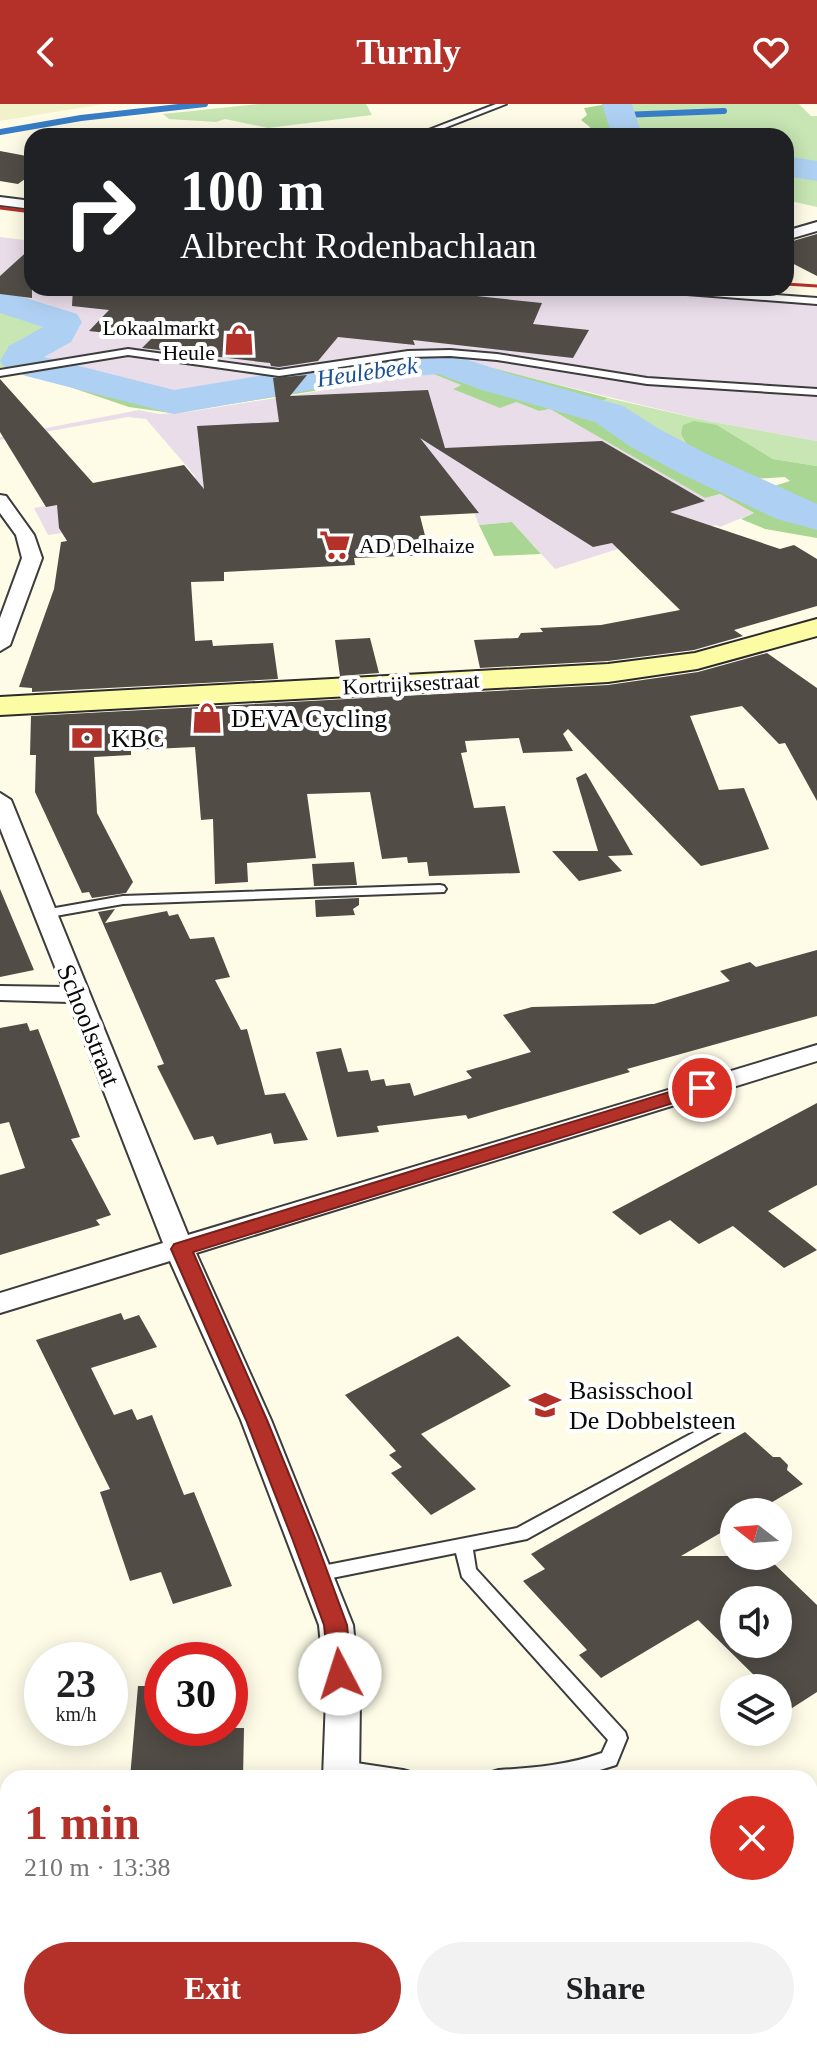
<!DOCTYPE html>
<html lang="en">
<head>
<meta charset="utf-8">
<style>
  :root { --surface:#fff; --page:#f2f2f2; --text:#202124; --muted:#757577; --accent:#b33128 }
  body { margin:0; font-family:"Times New Roman",serif; background:var(--page); color:var(--text); height:100vh; display:flex; flex-direction:column; font-size:30px; white-space:nowrap }
  * { box-sizing:border-box; margin:0 }
  p { font-size:26px; color:var(--muted) }
  .icon { flex:none; width:44px; height:44px; fill:none; stroke:currentColor; stroke-width:2; stroke-linecap:round; stroke-linejoin:round }
  .map { position:relative; flex:1; overflow:hidden }
  .drawer { position:absolute; left:0px; top:1666px; width:818px; height:280px; display:flex; flex-direction:column; background:var(--surface); border-radius:24px 24px 0 0; box-shadow:0 4px 20px #0003 }
  .drawer>* { flex:none }
  .banner { position:absolute; left:24px; top:24px; width:770px; height:168px; border-radius:24px; box-shadow:0 4px 20px #0003; background:#202124; color:#fff; overflow:hidden }
  .needle { width:52px; rotate:287deg }
  .tools { position:absolute; left:720px; top:1394px; display:grid; gap:16px }
  .tools a { display:grid; place-items:center; width:72px; height:72px; border-radius:50%; background:var(--surface); box-shadow:0 4px 20px #0003; font-size:40px }
  .speed { position:absolute; left:24px; top:1538px; display:flex; gap:16px; font-size:40px; font-weight:700; text-align:center }
  .speed>* { display:grid; place-content:center; width:104px; height:104px; border-radius:50%; background:var(--surface); box-shadow:0 4px 20px #0003; line-height:1 }
  .speed small { font-size:20px; font-weight:400 }
  .speed .limit { border:12px solid #d22; background:#fff; color:#111 }
  .pin { position:absolute; display:grid; place-items:center; width:68px; height:68px; color:#fff; margin:-34px; border:4px solid #fff; border-radius:50%; box-shadow:0 2px 8px #0007 }
  .me { position:absolute; width:88px; margin:-44px; rotate:355deg; stroke-linejoin:round; filter:drop-shadow(0 0 6px #0008) }
  .turn { display:flex; align-items:center; gap:28px; height:168px; padding:0 24px; font-size:36px }
  .turn .icon { width:104px; height:104px; stroke-width:2.5 }
  .turn b { display:block; font-size:56px; line-height:68px }
  .round { display:grid; place-items:center; flex:none; width:84px; height:84px; border-radius:42px; background:var(--page) }
  .summary { display:flex; align-items:center; justify-content:space-between; height:136px; padding:0 24px }
  h1 { font-size:48px; font-weight:700; line-height:60px; color:var(--accent) }
  .primary-button { display:flex; gap:16px; margin-top:auto; padding:16px 24px }
  .primary-button a { flex:1; height:92px; border-radius:48px; background:var(--accent); color:#fff; font-size:32px; font-weight:700; line-height:92px; text-align:center }
  .primary-button a+a { background:var(--page); color:var(--text) }
  header { display:flex; justify-content:space-between; align-items:center; height:104px; padding:0 24px; background:var(--accent); color:#fff; font-size:36px; font-weight:700 }
  .map>svg:first-child { display:block }
  .industrial { fill:#e9dde9 }
  .farmland { fill:#f1f2c9 }
  .green { fill:#c7e6b3 }
  .forest { fill:#a9d693 }
  .lines { fill:none; stroke-linecap:round; stroke-linejoin:round }
  .stream { stroke:#377dc7; stroke-width:6 }
  .river { fill:#aed1f3; fill-rule:evenodd }
  .building { fill:#514c46; fill-rule:evenodd }
  .lane-casing { stroke:#3c3c3c; stroke-width:4 }
  .street-casing { stroke:#3c3c3c; stroke-width:4 }
  .secondary-casing { stroke:#2b2b2b; stroke-width:4 }
  .lane { fill:#fff; fill-rule:evenodd }
  .street { fill:#fff; fill-rule:evenodd }
  .secondary { fill:#fcfca4; fill-rule:evenodd }
  .rail { stroke:#b33128; stroke-width:3 }
  .route { fill:#b33128; stroke:#74201a; stroke-width:2 }
  .labels { text-anchor:middle; stroke-width:8; stroke-linejoin:round; paint-order:stroke }
  .far-poi-label { font-size:22px; fill:#090909; stroke:#fff; text-anchor:end }
  .far-street-label { font-size:22px; fill:#090909; stroke:#fff }
  .far-water-label { font-size:24px; font-style:italic; fill:#195095; stroke:#fff }
  .poi-label { font-size:26px; fill:#090909; stroke:#fff; text-anchor:start }
  .street-label { font-size:26px; fill:#090909; stroke:#fff }
</style>
</head>
<body>
<header><svg class="icon" aria-label="back" viewBox="0 0 24 24"><path d="M15 5l-7 7 7 7"/></svg>Turnly<svg class="icon" aria-label="heart" viewBox="0 0 24 24"><path d="M12 20l-8-8c-3-5 5-10 8-4 3-6 11-1 8 4z"/></svg></header>
<div class="map">
<svg width="817" height="1946" viewBox="0 0 817 1946">
  <rect width="100%" height="100%" fill="#fefce7"/>
  <path class="industrial" d="M 0,133 L 32,137 L 32,184 L 685,184 L 817,193 L 817,337 L 708,317 L 440,252 L 407,254 L 284,276 L 159,291 L 117,273 L 53,264 L 35,256 L 80,217 L 56,205 L 0,192 Z
    M 431,269 L 462,281 L 454,284 L 516,298 L 539,307 L 550,305 L 705,394 L 720,390 L 754,409 L 720,423 L 716,421 L 627,442 L 555,465 L 512,418 L 479,421 L 469,395 L 239,407 L 48,431 L 34,404 L 196,373 L 146,315 L 128,313 L 0,336 L 0,333 L 139,306 L 159,310 L 188,308 Z"/>
  <path class="farmland" d="M 0,0 L 104,0 L 0,17 Z"/>
  <path class="green" d="M 259,0 L 366,0 L 372,11 L 268,24 L 225,15 L 216,18 L 169,15 L 163,10 Z
    M 628,0 L 799,0 L 811,12 L 817,12 L 817,66 L 786,61 L 786,32 L 634,32 L 630,14 L 633,6 Z
    M 786,69 L 817,74 L 817,103 L 786,96 Z
    M 0,200 L 55,220 L 54,225 L 7,253 L 7,256 L 16,261 L 0,264 Z
    M 608,294 L 708,317 L 817,337 L 817,362 L 773,355 L 717,321 L 681,330 L 694,355 L 598,300 Z"/>
  <path class="forest" d="M 608,0 L 625,32 L 586,32 L 590,23 L 581,16 L 587,11 L 584,4 Z
    M 407,253 L 417,264 L 438,261 L 450,263 L 502,282 L 576,303 L 706,371 L 762,397 L 817,416 L 817,434 L 765,425 L 741,415 L 754,409 L 720,390 L 705,394 L 550,305 L 539,307 L 516,298 L 500,304 L 453,285 L 461,281 L 431,269 L 171,309 L 129,303 L 43,274 L 43,270 C 82,248 135,290 173,291 Z
    M 469,258 L 608,294 L 598,300 L 509,278 L 460,261 Z
    M 694,317 L 717,321 L 773,355 L 817,362 L 817,411 L 759,387 L 790,377 L 785,373 L 738,376 L 694,355 L 681,330 L 683,321 Z
    M 512,418 L 541,450 L 494,452 L 479,421 Z"/>
  <g class="lines">
    <path class="stream" d="M 622,11 L 724,7
      M 0,28 L 81,14 L 205,0"/>
    <path class="river" d="M 602,0 L 632,0 L 640,25 L 646,32 L 612,32 Z
      M 786,52 L 817,57 L 817,77 L 786,72 Z
      M 0,186 L 77,210 L 82,218 L 71,238 L 44,253 L 174,286 L 369,254 L 442,247 L 510,270 L 623,302 L 659,325 L 711,352 L 817,400 L 817,426 L 777,415 L 681,370 L 631,343 L 595,318 L 482,286 L 438,270 L 369,276 L 174,310 L 26,272 L 6,265 L 0,257 L 9,242 L 43,223 L 0,209 Z"/>
  </g>
  <path class="building" d="M 0,47 L 32,53 L 32,70 L 18,80 L 0,77 Z
    M 817,130 L 817,172 L 786,156 L 786,139 Z
    M 32,143 L 32,194 L 0,190 L 0,172 Z
    M 73,184 L 400,184 L 542,199 L 533,220 L 589,226 L 573,254 L 413,236 L 415,241 L 338,233 L 318,257 L 279,263 L 271,262 L 270,259 L 142,244 L 152,234 L 89,227 L 109,206 L 72,202 Z
    M 307,271 L 290,292 L 428,286 L 445,344 L 602,337 L 705,397 L 670,408 L 780,445 L 794,441 L 817,455 L 817,502 L 734,526 L 743,532 L 694,546 L 608,557 L 480,564 L 474,536 L 518,534 L 521,529 L 543,528 L 540,524 L 601,521 L 680,506 L 612,439 L 593,443 L 420,334 L 479,409 L 420,412 L 430,451 L 354,454 L 355,461 L 224,468 L 224,477 L 191,478 L 195,537 L 212,536 L 213,542 L 273,539 L 278,575 L 32,588 L 32,584 L 19,583 L 54,485 L 61,438 L 67,437 L 59,424 L 57,401 L 46,403 L 0,328 L 0,275 L 93,379 L 184,361 L 204,385 L 197,322 L 279,318 L 273,274 Z
    M 370,534 L 379,569 L 340,572 L 335,536 Z
    M 767,549 L 817,584 L 817,697 L 785,639 L 779,640 L 742,602 L 690,612 L 719,686 L 744,684 L 769,745 L 701,762 L 568,625 L 563,630 L 573,647 L 523,649 L 519,634 L 465,637 L 467,648 L 461,649 L 474,704 L 505,702 L 520,769 L 429,772 L 427,758 L 408,759 L 407,753 L 382,755 L 370,688 L 307,690 L 316,754 L 247,759 L 248,778 L 215,780 L 213,715 L 201,716 L 195,643 L 131,646 L 131,651 L 94,653 L 97,709 L 133,778 L 126,789 L 92,794 L 89,788 L 82,789 L 35,688 L 36,651 L 30,651 L 31,612 L 608,581 L 698,568 Z
    M 586,669 L 633,751 L 608,752 L 622,767 L 579,777 L 552,747 L 598,747 L 576,674 Z
    M 354,758 L 357,781 L 314,782 L 312,760 Z
    M 0,785 L 34,866 L 0,873 Z
    M 359,794 L 359,801 L 353,805 L 355,811 L 316,813 L 315,796 Z
    M 115,805 L 105,819 L 167,807 L 169,812 L 178,810 L 190,835 L 214,833 L 230,873 L 215,876 L 241,926 L 247,925 L 265,991 L 285,989 L 308,1036 L 274,1040 L 271,1029 L 217,1041 L 213,1032 L 194,1036 L 157,962 L 164,960 L 98,808 Z
    M 817,846 L 817,912 L 627,965 L 630,968 L 468,1015 L 466,1011 L 377,1022 L 379,1028 L 337,1033 L 316,948 L 341,944 L 348,968 L 368,966 L 371,977 L 384,975 L 386,982 L 410,979 L 414,992 L 472,974 L 466,967 L 531,948 L 503,911 L 532,903 L 654,900 L 730,877 L 720,867 L 750,858 L 756,863 Z
    M 27,919 L 30,927 L 38,925 L 80,1033 L 71,1035 L 111,1111 L 96,1116 L 100,1121 L 0,1151 L 0,1071 L 25,1064 L 9,1018 L 0,1020 L 0,924 Z
    M 817,999 L 817,1081 L 768,1107 L 817,1146 L 784,1164 L 733,1122 L 699,1140 L 670,1116 L 640,1131 L 612,1108 Z
    M 121,1209 L 124,1216 L 139,1211 L 157,1243 L 91,1264 L 114,1311 L 132,1305 L 137,1316 L 152,1311 L 184,1391 L 194,1388 L 232,1482 L 173,1500 L 161,1468 L 130,1477 L 100,1388 L 110,1385 L 36,1236 Z
    M 458,1232 L 511,1282 L 421,1330 L 476,1385 L 431,1411 L 391,1369 L 402,1363 L 389,1351 L 396,1347 L 345,1291 Z
    M 745,1328 L 773,1353 L 780,1353 L 788,1361 L 787,1366 L 803,1380 L 755,1408 L 734,1408 L 734,1421 L 681,1452 L 766,1452 L 817,1501 L 817,1588 L 789,1606 L 778,1595 L 778,1584 L 767,1584 L 698,1516 L 601,1574 L 579,1551 L 587,1546 L 523,1477 L 545,1465 L 531,1450 ZM 734,1496 L 778,1496 L 778,1540 L 734,1540 Z
    M 138,1582 L 162,1582 L 162,1624 L 244,1624 L 243,1674 L 130,1674 Z"/>
  <g class="lines">
    <defs>
      <path id="lane" d="M 496,0 L 506,0 L 424,32 L 413,32 Z
        M 644,184 L 681,184 L 817,194 L 817,200 L 648,187 Z
        M 128,245 L 279,266 L 408,247 L 450,246 L 497,250 L 647,274 L 817,285 L 817,291 L 647,280 L 497,256 L 450,252 L 408,253 L 279,272 L 128,251 L 0,272 L 0,266 Z
        M 440,781 L 444,782 L 446,785 L 444,788 L 123,800 L 44,814 L 38,810 L 44,806 L 123,792 Z
        M 724,1312 L 730,1314 L 732,1318 L 730,1322 L 527,1435 L 473,1446 L 476,1465 L 625,1628 L 627,1634 L 616,1661 L 574,1674 L 489,1674 L 492,1668 L 499,1666 C 534,1664 568,1661 602,1649 L 608,1636 L 462,1473 L 456,1449 L 317,1477 L 311,1475 L 308,1470 L 311,1465 L 317,1463 L 517,1424 Z
        M 343,1657 L 403,1666 L 410,1668 L 413,1674 L 343,1673 L 336,1671 L 334,1665 L 336,1659 Z"/>
      <path id="street" d="M 0,93 L 32,97 L 32,105 L 0,101 Z
        M 817,118 L 817,127 L 786,136 L 786,127 Z
        M 0,391 L 6,392 L 34,431 L 42,454 L 10,541 L 0,547 L 0,514 L 22,454 L 16,431 L 0,409 Z
        M 0,689 L 11,696 L 188,1131 L 817,941 L 817,957 L 196,1149 L 271,1316 L 353,1521 L 360,1594 L 359,1674 L 323,1674 L 326,1594 L 319,1521 L 241,1316 L 170,1157 L 0,1209 L 0,1189 L 163,1139 L 69,898 L 0,896 L 0,882 L 63,883 L 0,724 Z
        M 0,1918 L 8,1920 L 8,1938 L 48,1938 L 51,1946 L 0,1946 Z
        M 267,1938 L 305,1938 L 303,1946 L 265,1946 Z"/>
      <path id="secondary" d="M 817,515 L 817,532 L 697,565 L 608,578 L 0,611 L 0,593 L 608,560 L 695,549 Z"/>
    </defs>
    <use href="#lane" class="lane-casing"/>
    <use href="#street" class="street-casing"/>
    <use href="#secondary" class="secondary-casing"/>
    <use href="#lane" class="lane"/>
    <use href="#street" class="street"/>
    <use href="#secondary" class="secondary"/>
    <path class="rail" d="M 0,104 L 32,108
      M 786,180 L 817,182"/>
  </g>
  <path class="route" d="M 702,978 L 709,980 L 712,984 L 709,988 L 193,1148 L 267,1316 L 315,1434 L 347,1521 L 352,1570 L 349,1577 L 340,1580 L 332,1577 L 329,1570 L 324,1521 L 292,1434 L 246,1316 L 171,1145 L 174,1140 Z"/>
  <defs>
    <symbol id="shop-bare" viewBox="-9 -9 18 18"><path d="M-5-2.5h2.3a2.7 3.5 0 0 1 5.4 0H5L5.5 6h-11ZM-1.5-2.5h3a1.5 2.3 0 0 0-3 0Z" fill="#b33128" stroke="#fff" stroke-width="2.5" paint-order="stroke"/></symbol>
    <symbol id="supermarket-bare" viewBox="-9 -9 18 18"><path d="M-6-5.5h2.5l.6 2H6L4.5 2H-2.5L-4.4-4H-6ZM-1.5 3.2a1.3 1.3 0 1 0 .1 0ZM3 3.2a1.3 1.3 0 1 0 .1 0Z" fill="#b33128" stroke="#fff" stroke-width="2.5" paint-order="stroke"/></symbol>
    <symbol id="bank-bare" viewBox="-9 -9 18 18"><path d="M-6-4H6V4H-6ZM0-2.3a2.3 2.3 0 1 0 0 4.6a2.3 2.3 0 1 0 0-4.6Z" fill="#b33128" stroke="#fff" stroke-width="2.5" paint-order="stroke"/></symbol>
    <symbol id="school-bare" viewBox="-9 -9 18 18"><path d="M0-5L7-2L0 1L-7-2ZM-4 1L0 2.5L4 1V4Q0 6-4 4Z" fill="#b33128" stroke="#fff" stroke-width="2.5" paint-order="stroke"/></symbol>
  </defs>
  <g fill-rule="evenodd">
    <use href="#shop-bare" x="217" y="214" width="44" height="44"/>
    <use href="#supermarket-bare" x="313" y="419" width="44" height="44"/>
    <use href="#shop-bare" x="185" y="592" width="44" height="44"/>
    <use href="#bank-bare" x="65" y="612" width="44" height="44"/>
    <use href="#school-bare" x="523" y="1279" width="44" height="44"/>
  </g>
  <g class="labels">
    <g class="far-poi-label">
      <text x="215" y="231">Lokaalmarkt<tspan x="215" dy="25">Heule</tspan></text>
      <text x="359" y="449" text-anchor="start">AD Delhaize</text>
    </g>
    <g class="far-street-label">
      <text transform="translate(411 579) rotate(-3)" y="8">Kortrijksestraat</text>
    </g>
    <g class="far-water-label">
      <text transform="translate(367 268) rotate(-8)" y="8">Heulebeek</text>
    </g>
    <g class="poi-label">
      <text x="231" y="623">DEVA Cycling</text>
      <text x="111" y="643">KBC</text>
      <text x="569" y="1295">Basisschool<tspan x="569" dy="30">De Dobbelsteen</tspan></text>
    </g>
    <g class="street-label">
      <text transform="translate(89 921) rotate(68)" y="9">Schoolstraat</text>
    </g>
  </g>
</svg>
<div class="tools">
<a><svg class="needle" viewBox="-14 -14 28 28"><path d="M0-13l5 13h-10z" fill="#e53935"/><path d="M0 13l5-13h-10z" fill="#757577"/></svg></a>
<a><svg class="icon" aria-label="sound" viewBox="0 0 24 24"><path d="M4 9h4l5-4v14l-5-4H4zM17 9q2 3 0 6"/></svg></a>
<a><svg class="icon" aria-label="layers" viewBox="0 0 24 24"><path d="M12 4l9 5-9 5-9-5zM3 14l9 5 9-5"/></svg></a>
</div>
<div class="speed"><div>23<small>km/h</small></div><div class="limit">30</div></div>
<div class="pin" style="left:702px;top:984px;background:#d93025"><svg class="icon" aria-label="arrive" viewBox="0 0 24 24"><path d="M6 21V4h12l-3 4 3 4H6"/></svg></div>
<svg class="me" style="left:340px;top:1570px" viewBox="-20 -20 40 40"><circle r="19" fill="#fff"/><path d="M0-13L10 11 0 6-10 11z" fill="#b33128"/></svg>
<div class="banner">
<div class="turn"><svg class="icon" aria-label="right" viewBox="0 0 24 24"><path d="M7 20v-9h11M14 6l5 5-5 5"/></svg><div><b>100 m</b>Albrecht Rodenbachlaan</div></div>
</div>
<section class="drawer">
<div class="summary"><div><h1>1 min</h1><p>210 m · 13:38</p></div><a class="round" style="background:#d93025;color:#fff"><svg class="icon" aria-label="close" viewBox="0 0 24 24"><path d="M6 6l12 12M18 6L6 18"/></svg></a></div>
<div class="primary-button"><a>Exit</a><a>Share</a></div>
</section>
</div>
</body>
</html>
